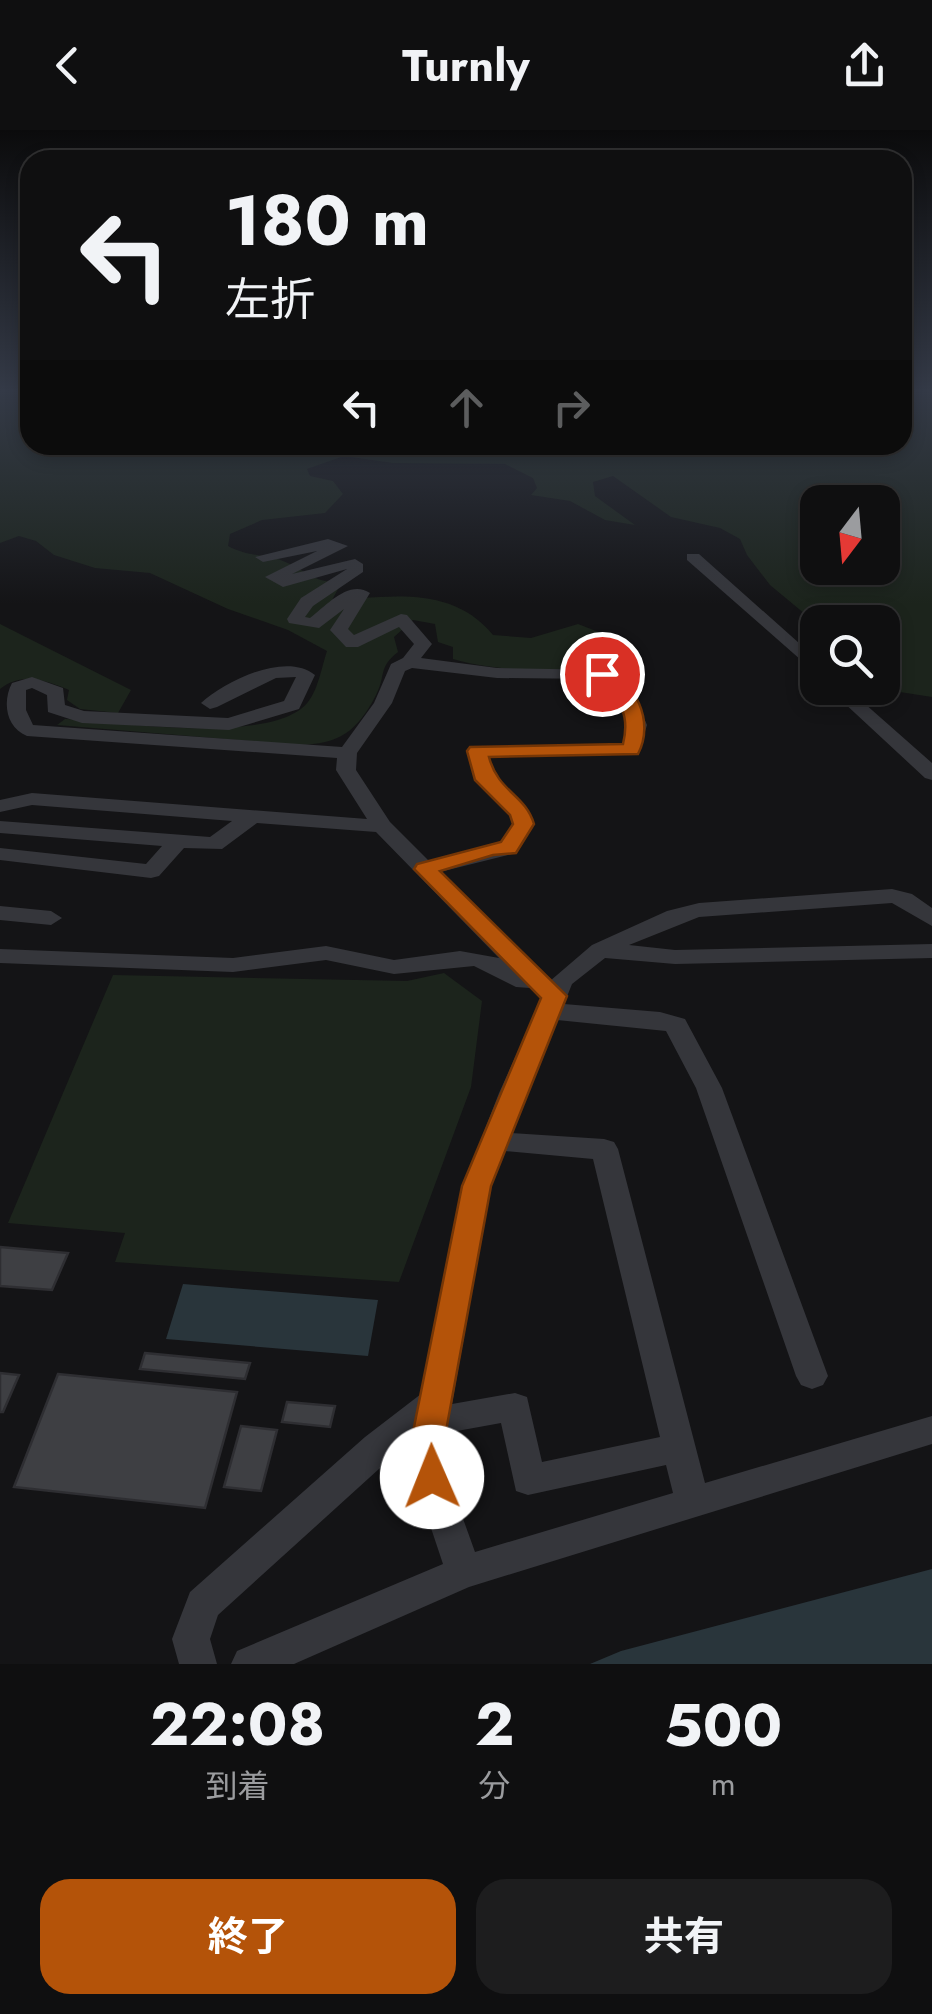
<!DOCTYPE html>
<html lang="ja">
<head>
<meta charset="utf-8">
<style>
  :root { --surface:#0f0f10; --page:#1d1d1e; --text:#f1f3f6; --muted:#9b9c9f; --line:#2f2f30; --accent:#b45309 }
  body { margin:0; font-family:Jost,"Noto Sans JP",sans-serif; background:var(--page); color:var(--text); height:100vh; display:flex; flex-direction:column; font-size:38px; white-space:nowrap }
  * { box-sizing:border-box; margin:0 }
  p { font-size:32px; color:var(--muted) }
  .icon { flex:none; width:55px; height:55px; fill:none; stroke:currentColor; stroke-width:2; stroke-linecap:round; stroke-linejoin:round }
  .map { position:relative; height:1534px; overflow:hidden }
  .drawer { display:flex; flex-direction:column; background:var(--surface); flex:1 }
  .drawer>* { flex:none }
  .hud { position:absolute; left:20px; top:20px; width:892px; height:305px; border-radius:30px; box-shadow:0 5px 15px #0003,0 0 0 2px var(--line); background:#0f0f10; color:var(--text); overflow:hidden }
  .needle { width:65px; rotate:196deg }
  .buttons { position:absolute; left:800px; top:355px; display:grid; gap:20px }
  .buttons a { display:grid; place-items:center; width:100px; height:100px; border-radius:20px; background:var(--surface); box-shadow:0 5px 15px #0003,0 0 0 2px var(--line); font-size:50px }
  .pin { position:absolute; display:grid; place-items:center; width:85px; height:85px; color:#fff; margin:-42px; border:5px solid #fff; border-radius:50%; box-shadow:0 2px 10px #0007 }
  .me { position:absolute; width:110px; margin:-55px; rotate:359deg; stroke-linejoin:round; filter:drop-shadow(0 0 8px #0008) }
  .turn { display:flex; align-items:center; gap:35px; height:210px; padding:0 40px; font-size:45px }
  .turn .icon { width:130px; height:130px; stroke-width:2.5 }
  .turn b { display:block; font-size:70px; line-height:85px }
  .lanes { display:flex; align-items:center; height:95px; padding:0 40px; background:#0003; justify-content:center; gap:50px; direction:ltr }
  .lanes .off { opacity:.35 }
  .eta { display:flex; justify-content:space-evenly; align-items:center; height:170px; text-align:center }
  .eta b { font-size:60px; font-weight:700; line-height:70px }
  .action { display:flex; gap:20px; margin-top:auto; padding:20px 40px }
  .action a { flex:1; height:115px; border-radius:30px; background:var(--accent); color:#fff; font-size:40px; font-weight:700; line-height:115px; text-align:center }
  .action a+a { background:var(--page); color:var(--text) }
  header { display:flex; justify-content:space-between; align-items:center; height:130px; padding:0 40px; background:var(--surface); font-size:45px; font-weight:700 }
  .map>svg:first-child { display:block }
  .green { fill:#1c241c; fill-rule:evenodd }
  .water { fill:#29353b }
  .building { fill:#3e3f43; stroke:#2e2e32; stroke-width:2.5 }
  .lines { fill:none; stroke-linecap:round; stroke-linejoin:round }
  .minor { fill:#35363b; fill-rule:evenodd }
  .route { fill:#b45309; stroke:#753606; stroke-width:2.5 }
</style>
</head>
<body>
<header><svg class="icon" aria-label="back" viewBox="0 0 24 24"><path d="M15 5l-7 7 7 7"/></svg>Turnly<svg class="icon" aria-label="share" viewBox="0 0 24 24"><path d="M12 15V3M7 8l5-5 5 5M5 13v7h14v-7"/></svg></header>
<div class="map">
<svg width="932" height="1534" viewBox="0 0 932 1534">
  <rect width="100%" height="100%" fill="#141416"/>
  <path class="green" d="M 0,259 L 30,259 L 30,315 L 902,315 L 903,259 L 932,259 L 932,567 L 874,558 L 882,558 L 882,492 L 817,494 L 770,455 L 747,425 L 740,409 L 720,398 L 671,387 L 613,346 L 593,352 L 595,366 L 635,395 L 605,390 L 570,371 L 531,365 L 537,358 L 533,348 L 505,334 L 393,333 L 344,326 L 307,339 L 310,346 L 333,351 L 343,364 L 325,383 L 262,390 L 230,404 L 228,416 C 249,427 264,424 283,431 C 306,440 305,448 335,453 L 338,459 L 332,470 C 391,467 452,455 493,505 L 531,508 L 578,494 L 627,513 C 621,518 615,524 609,528 C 577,548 488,540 453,529 L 453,517 L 438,512 L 435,494 L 413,490 L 394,507 L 398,522 C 378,537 386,546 376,565 C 357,602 339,614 299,615 L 57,595 L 65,589 C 117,592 273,616 308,572 C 318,560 322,536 327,521 L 288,500 L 228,479 L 150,443 L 95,438 L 54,425 L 36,411 L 19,406 L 0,413 ZM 818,372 L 882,372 L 882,438 L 818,438 Z
    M 0,494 L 131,560 L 118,583 L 80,579 L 67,570 L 69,560 C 45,550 22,542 0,559 Z
    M 444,843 L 482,871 L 471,957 L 399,1152 L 115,1132 L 125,1103 L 8,1093 L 113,845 L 407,851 Z"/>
  <path class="water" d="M 183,1154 L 378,1170 L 368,1226 L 166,1209 Z
    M 932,1439 L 932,1534 L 590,1534 L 621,1521 Z"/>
  <path class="building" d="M 0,1117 L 68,1123 L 52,1160 L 0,1156 Z
    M 145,1223 L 250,1233 L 245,1249 L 140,1239 Z
    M 0,1243 L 19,1245 L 3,1282 L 0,1282 Z
    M 58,1244 L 237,1262 L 205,1378 L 14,1357 Z
    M 287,1272 L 335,1276 L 330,1297 L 282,1292 Z
    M 241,1296 L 277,1300 L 261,1361 L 224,1357 Z"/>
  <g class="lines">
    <path class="minor" d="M 328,409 L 348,416 L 292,444 L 355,429 L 363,434 L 363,442 L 313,476 L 305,487 L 310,488 C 327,475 349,449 370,463 L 348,499 L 354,505 L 401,484 L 407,485 L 432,514 L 421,528 L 497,538 L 608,540 L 631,558 L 647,595 L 638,624 L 488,627 C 499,663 525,664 534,694 L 516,723 L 440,742 L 550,851 L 592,815 L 667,781 L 699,773 L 892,759 L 912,764 L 932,778 L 932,796 L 892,773 L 699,787 L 629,815 L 675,820 L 932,814 L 932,828 L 675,834 L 605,828 L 572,854 L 564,874 L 660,882 L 685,889 L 722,958 L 828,1246 L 823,1255 L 812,1259 L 801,1255 L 796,1246 L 696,958 L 666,901 L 557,890 L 511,1003 L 604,1009 L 614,1012 L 618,1019 L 705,1353 L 932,1286 L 932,1314 L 469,1457 L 294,1534 L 231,1534 L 237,1521 L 443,1434 L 414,1347 L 412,1309 L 218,1485 L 210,1509 L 217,1534 L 179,1534 L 172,1509 L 190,1462 L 365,1307 L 421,1264 L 463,1056 L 499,963 L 542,868 L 530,858 L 516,857 L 474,836 L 394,844 L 326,830 L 233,842 L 0,833 L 0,819 L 233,828 L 326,816 L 394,830 L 460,821 L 499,828 L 376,702 L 257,693 L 222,719 L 184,718 L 159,746 L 151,748 L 0,730 L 0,718 L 146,734 L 162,716 L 0,703 L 0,691 L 210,707 L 232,691 L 32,675 L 0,682 L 0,670 L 32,663 L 367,689 L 336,640 L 337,628 L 27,606 C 6,598 2,572 12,553 L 32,547 L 63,558 L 65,575 L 84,581 L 228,588 L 284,571 L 296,547 L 276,548 L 217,577 L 210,579 L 201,573 C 225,551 286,521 315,545 L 299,579 L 229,600 L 82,593 L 48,582 L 47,565 L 32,558 L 26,560 L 26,580 L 33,595 L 342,617 L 374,573 L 391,534 L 403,528 L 414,514 L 399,497 L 358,517 L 346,517 L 330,500 L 344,479 L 319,498 L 289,493 L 287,489 L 301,468 L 347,439 L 283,457 L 265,447 L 317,421 L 263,432 L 255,427 ZM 412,538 L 497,548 L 597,549 L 616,564 L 627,595 L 623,614 L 470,617 L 467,621 L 475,650 L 510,685 L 512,694 L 501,712 L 429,731 L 390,692 L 356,640 L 357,623 L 392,573 L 405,541 ZM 504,1021 L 593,1029 L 660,1307 L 542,1332 L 527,1267 L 515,1263 L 452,1274 L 491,1056 ZM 501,1293 L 516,1361 L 528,1365 L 666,1335 L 673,1363 L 475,1422 L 448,1347 L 446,1303 Z
      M 687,424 L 699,424 L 818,530 L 818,545 L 687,430 Z
      M 828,558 L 847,558 L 932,633 L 932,650 L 925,648 Z
      M 0,776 L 51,781 L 62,788 L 51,795 L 0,790 Z"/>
  </g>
  <linearGradient id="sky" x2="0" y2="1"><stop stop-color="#0b0b0c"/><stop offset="0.55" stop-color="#343a47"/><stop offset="1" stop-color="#343a47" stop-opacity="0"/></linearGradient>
  <rect width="932" height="474" fill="url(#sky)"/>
  <path class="route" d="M 602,539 C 636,550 655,592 638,624 L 489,627 C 498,662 525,664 534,694 L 516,723 L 493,725 L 440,741 L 567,866 L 491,1056 L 444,1312 L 449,1347 L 444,1358 L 432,1362 L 419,1358 L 411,1312 L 462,1056 L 541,868 L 414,739 L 417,734 L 501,712 L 513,694 L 510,685 L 475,650 L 467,621 L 470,617 L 623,614 C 632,577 614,568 592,544 Z"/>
</svg>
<div class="buttons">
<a><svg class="needle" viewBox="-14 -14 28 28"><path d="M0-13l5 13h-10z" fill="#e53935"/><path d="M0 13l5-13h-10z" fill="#9b9c9f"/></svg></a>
<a><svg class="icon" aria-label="search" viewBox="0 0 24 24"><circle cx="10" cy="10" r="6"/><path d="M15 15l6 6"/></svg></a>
</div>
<div class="pin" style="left:602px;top:544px;background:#d93025"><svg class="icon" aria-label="arrive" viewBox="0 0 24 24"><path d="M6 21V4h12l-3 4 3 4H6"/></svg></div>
<svg class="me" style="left:432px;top:1347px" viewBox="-20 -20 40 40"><circle r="19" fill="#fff"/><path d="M0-13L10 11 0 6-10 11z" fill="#b45309"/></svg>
<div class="hud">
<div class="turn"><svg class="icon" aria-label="left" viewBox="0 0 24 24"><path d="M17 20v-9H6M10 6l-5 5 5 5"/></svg><div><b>180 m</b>左折</div></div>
<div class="lanes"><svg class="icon" aria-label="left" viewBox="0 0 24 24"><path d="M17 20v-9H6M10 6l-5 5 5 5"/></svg><svg class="icon off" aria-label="ahead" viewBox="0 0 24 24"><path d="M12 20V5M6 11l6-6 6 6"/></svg><svg class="icon off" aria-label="right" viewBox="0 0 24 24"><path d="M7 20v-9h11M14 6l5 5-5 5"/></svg></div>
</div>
</div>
<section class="drawer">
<div class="eta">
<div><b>22:08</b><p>到着</p></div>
<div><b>2</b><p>分</p></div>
<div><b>500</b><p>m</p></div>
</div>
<div class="action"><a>終了</a><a>共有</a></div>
</section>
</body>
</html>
